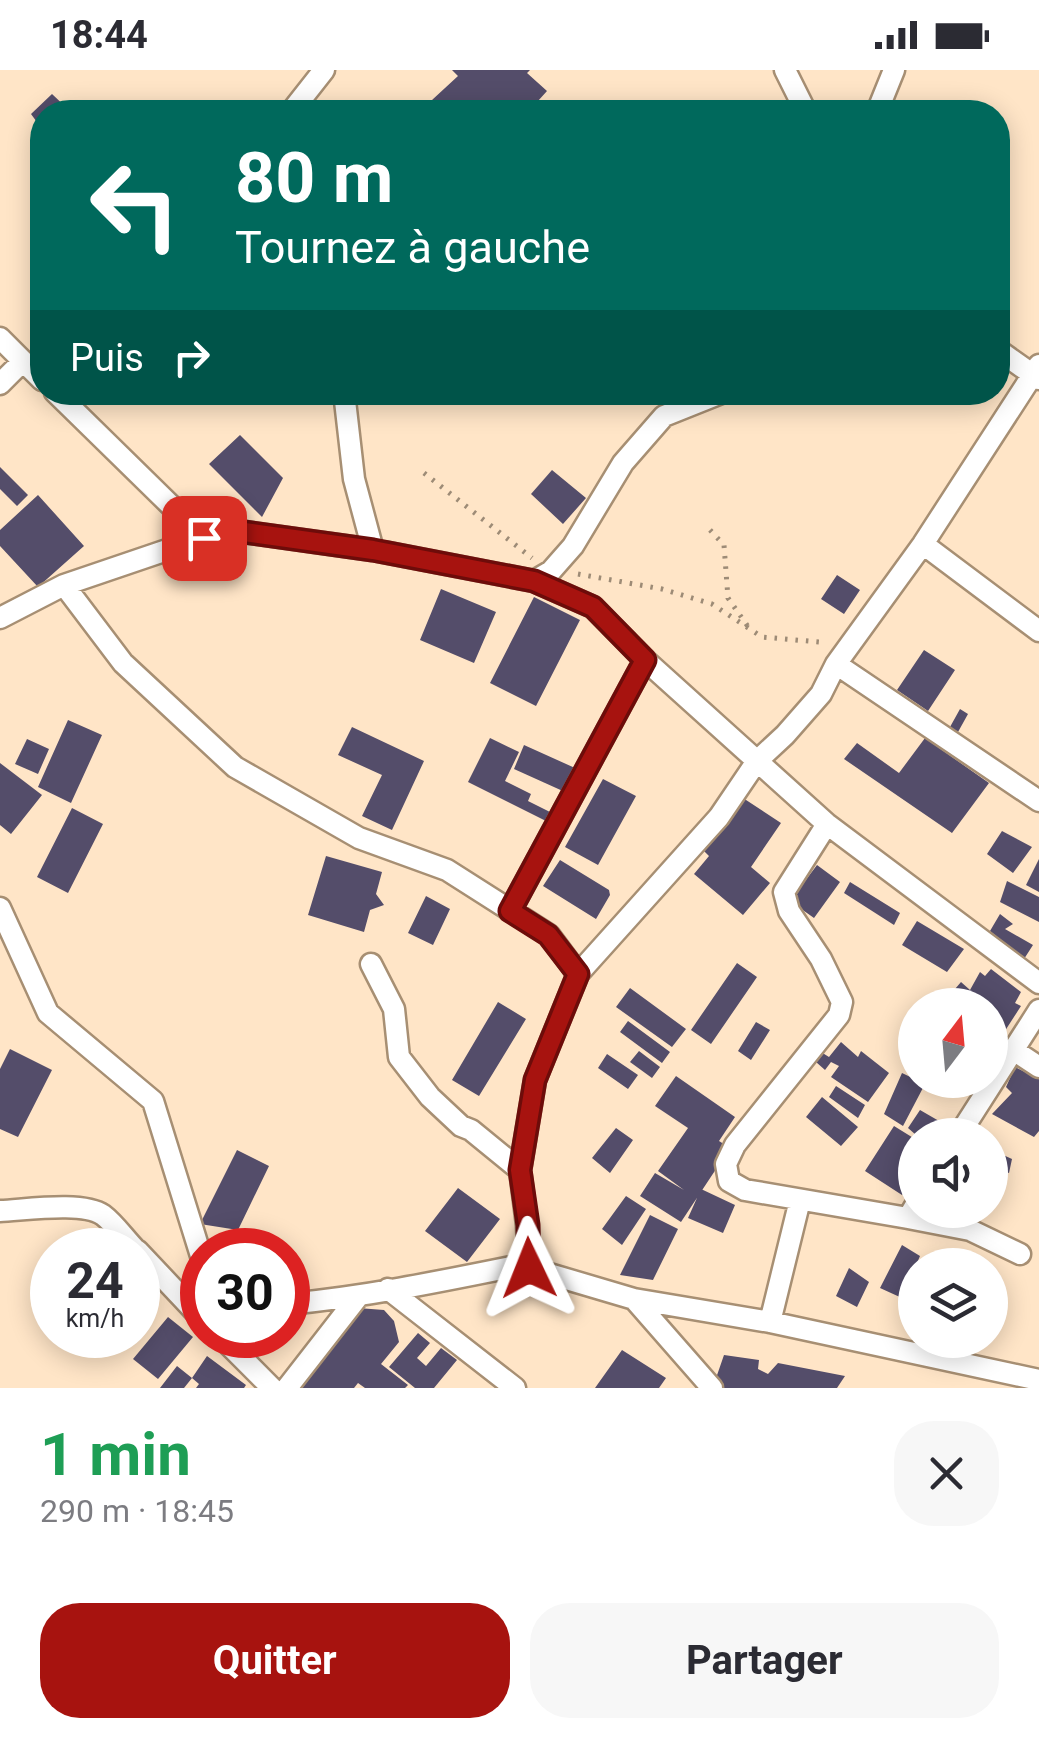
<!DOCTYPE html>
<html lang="fr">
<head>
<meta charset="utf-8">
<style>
  :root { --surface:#fff; --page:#f7f7f7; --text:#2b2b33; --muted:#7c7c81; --accent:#a7130f }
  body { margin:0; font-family:Roboto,sans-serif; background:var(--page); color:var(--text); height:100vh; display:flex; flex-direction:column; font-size:38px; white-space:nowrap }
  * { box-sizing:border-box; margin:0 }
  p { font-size:32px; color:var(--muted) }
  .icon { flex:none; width:55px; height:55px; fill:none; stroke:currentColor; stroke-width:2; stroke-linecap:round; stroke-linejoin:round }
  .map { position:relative; height:1318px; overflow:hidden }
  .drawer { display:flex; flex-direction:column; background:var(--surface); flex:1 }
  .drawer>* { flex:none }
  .top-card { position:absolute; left:30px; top:30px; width:980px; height:305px; border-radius:40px; box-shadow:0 5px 25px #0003; background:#00695c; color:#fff; overflow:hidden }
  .needle { width:65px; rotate:16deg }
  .tools { position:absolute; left:898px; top:918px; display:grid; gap:20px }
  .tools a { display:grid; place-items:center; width:110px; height:110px; border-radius:50%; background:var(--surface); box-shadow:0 5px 25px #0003; font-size:50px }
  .speed { position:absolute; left:30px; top:1158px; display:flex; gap:20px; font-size:50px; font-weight:700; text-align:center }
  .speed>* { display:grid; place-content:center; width:130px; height:130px; border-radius:50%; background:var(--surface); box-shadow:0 5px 25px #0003; line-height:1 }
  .speed small { font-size:25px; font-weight:400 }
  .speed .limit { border:15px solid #d22; background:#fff; color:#111 }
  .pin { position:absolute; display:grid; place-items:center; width:85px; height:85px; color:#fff; margin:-42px; border-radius:20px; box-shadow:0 5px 15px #0006 }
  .me { position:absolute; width:110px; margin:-55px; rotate:358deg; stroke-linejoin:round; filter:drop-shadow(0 0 8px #0008) }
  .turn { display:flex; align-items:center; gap:35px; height:210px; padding:0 40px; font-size:45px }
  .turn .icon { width:130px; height:130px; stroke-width:2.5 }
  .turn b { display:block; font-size:70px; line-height:85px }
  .then { display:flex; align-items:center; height:95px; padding:0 40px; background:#0003; gap:20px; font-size:38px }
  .round { display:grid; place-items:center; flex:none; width:105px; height:105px; border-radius:40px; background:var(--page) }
  .summary { display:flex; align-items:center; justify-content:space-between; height:170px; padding:0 40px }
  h1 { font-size:60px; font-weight:700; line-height:75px; color:#1e9e55 }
  .button { display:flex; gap:20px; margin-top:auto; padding:20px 40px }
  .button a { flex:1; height:115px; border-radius:40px; background:var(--accent); color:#fff; font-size:40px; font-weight:700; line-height:115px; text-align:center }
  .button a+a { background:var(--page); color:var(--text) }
  .status { display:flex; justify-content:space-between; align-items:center; height:70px; padding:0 50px; background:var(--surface); direction:ltr }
  .status svg { height:28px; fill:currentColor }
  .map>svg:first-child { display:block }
  .building { fill:#544d6a }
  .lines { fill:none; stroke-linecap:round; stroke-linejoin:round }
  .minor-casing { stroke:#a78f73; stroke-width:25 }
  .path { stroke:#9d8b76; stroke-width:5; stroke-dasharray:2.5 8; stroke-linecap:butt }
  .minor { stroke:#fff; stroke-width:20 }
  .route-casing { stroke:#6d0c0a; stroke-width:25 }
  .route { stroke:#a7130f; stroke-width:18 }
</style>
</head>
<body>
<div class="status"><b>18:44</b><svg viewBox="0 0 49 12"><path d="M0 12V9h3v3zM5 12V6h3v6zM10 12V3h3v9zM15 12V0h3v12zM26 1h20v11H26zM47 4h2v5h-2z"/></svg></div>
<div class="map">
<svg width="1039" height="1318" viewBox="0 0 1039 1318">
  <rect width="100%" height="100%" fill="#ffe5c7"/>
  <path class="building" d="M 452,0 L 530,0 L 527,3 L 547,21 L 528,42 L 419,42 L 458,6 Z
    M 52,24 L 71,42 L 42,42 L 42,59 L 31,44 Z
    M 240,365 L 283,408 L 262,447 L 209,394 Z
    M 0,397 L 28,425 L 17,436 L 0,419 Z
    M 552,400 L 586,428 L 563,454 L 531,424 Z
    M 38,425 L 84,476 L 38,517 L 0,476 L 0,460 Z
    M 837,505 L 860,520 L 844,544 L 821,529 Z
    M 441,519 L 496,542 L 474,593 L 420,570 Z
    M 534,527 L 580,550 L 536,636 L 490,613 Z
    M 924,580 L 955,600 L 928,641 L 897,620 Z
    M 960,639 L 968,644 L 958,662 L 950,657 Z
    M 68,650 L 102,665 L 71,733 L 38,717 Z
    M 352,657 L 424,691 L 392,760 L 362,746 L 382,705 L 338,685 Z
    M 490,668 L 519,682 L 505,711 L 531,724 L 528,731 L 550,742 L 546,751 L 468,712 Z
    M 925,668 L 989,713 L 952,763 L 844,689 L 857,673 L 899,703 Z
    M 27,669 L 49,679 L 38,704 L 15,694 Z
    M 524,675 L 575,698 L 565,722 L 514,699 Z
    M 0,693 L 42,725 L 11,764 L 0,755 Z
    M 603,709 L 636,726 L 598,795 L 565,777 Z
    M 743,728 L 781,753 L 751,797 L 770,813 L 743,845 L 694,804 L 709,786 L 703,780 Z
    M 72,738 L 103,754 L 68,823 L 37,807 Z
    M 1002,761 L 1032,777 L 1013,803 L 987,784 Z
    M 326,786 L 382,802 L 376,824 L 384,835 L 370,840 L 364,862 L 308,845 Z
    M 1039,789 L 1039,822 L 1026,815 Z
    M 560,790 L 609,820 L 610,825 L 596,849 L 543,816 Z
    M 817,795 L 840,812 L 814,848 L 790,831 Z
    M 1007,811 L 1039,827 L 1039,852 L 1000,832 Z
    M 850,812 L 900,843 L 894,855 L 844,823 Z
    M 426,826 L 450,839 L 433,875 L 408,863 Z
    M 1000,844 L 1013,854 L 1005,859 L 1033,875 L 1024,889 L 990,861 Z
    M 917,851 L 964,879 L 947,902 L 902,875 Z
    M 737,893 L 757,907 L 711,974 L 691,960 Z
    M 991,899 L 1021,922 L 1015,933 L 1021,936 L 1001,967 L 1005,973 L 996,983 L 990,978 L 990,935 L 941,935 L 950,923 L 959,931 L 961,924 L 955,919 L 961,912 L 970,920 L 980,902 L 985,906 Z
    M 630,918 L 686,959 L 672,977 L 616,937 Z
    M 498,932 L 526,949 L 479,1026 L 452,1010 Z
    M 628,951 L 670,982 L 662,993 L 620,962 Z
    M 756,952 L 770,960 L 751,990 L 738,981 Z
    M 841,972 L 858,987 L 861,981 L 889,1003 L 868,1032 L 831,1007 L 839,996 L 831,992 L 825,1000 L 816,992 L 821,982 L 829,987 Z
    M 10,979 L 52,1000 L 18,1067 L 0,1059 L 0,999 Z
    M 639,981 L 660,997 L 652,1008 L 630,992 Z
    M 607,984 L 638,1005 L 628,1019 L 598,998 Z
    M 1015,997 L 1039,1009 L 1039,1061 L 1034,1067 L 992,1044 L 1012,1023 L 1006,1017 Z
    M 902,1003 L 925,1014 L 903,1056 L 884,1044 Z
    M 676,1006 L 735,1047 L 719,1071 L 730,1078 L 681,1152 L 640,1126 L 655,1103 L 684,1120 L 658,1101 L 688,1058 L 655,1036 Z
    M 836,1016 L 865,1035 L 858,1048 L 829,1027 Z
    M 822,1027 L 858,1057 L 841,1076 L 806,1047 Z
    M 920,1040 L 939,1051 L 931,1060 L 938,1065 L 916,1065 L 908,1058 Z
    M 894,1056 L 915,1069 L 915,1106 L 902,1125 L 865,1101 Z
    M 616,1058 L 633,1070 L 610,1103 L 592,1088 Z
    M 990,1074 L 1002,1079 L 1001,1084 L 1012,1089 L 1009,1103 L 990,1097 Z
    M 237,1080 L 269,1096 L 238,1160 L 200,1154 Z
    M 458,1118 L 500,1149 L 467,1192 L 425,1161 Z
    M 701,1119 L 735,1135 L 723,1163 L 688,1148 Z
    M 626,1126 L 646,1139 L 622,1175 L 602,1159 Z
    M 650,1145 L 678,1159 L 653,1210 L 620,1205 Z
    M 902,1175 L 920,1186 L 902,1228 L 880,1218 Z
    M 849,1198 L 869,1212 L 857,1237 L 836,1226 Z
    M 358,1238 L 384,1240 L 394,1251 L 399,1272 L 381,1294 L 408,1315 L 405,1318 L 365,1318 L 358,1313 L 354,1318 L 293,1318 Z
    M 168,1247 L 193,1267 L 158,1309 L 133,1289 Z
    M 418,1263 L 430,1273 L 417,1288 L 426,1296 L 441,1278 L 457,1290 L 434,1318 L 415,1318 L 389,1297 Z
    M 622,1280 L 666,1308 L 659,1318 L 595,1318 Z
    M 724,1285 L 759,1290 L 758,1299 L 768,1304 L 778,1293 L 845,1306 L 837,1318 L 721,1318 L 715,1311 Z
    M 207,1286 L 246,1315 L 244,1318 L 196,1318 L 199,1314 L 192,1308 Z
    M 177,1296 L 192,1308 L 184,1318 L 160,1318 Z"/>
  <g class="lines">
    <defs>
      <path id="minor" d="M 785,0 L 806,42
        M 291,42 L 324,0
        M 877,42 L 894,0
        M 0,268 L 42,310
        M 998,280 L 1039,309
        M 0,314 L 23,291
        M 55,322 L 203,467
        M 344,322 L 354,409 L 373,480
        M 923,474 L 1039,561
        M 534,511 L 551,501 L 573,476 L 623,393 L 664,346 L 724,322
        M 64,515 L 123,593 L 235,697 L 359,768 L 447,800 L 549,865 L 578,904 L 535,1010 L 520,1100 L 527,1155 L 529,1198 L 511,1197 C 437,1212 363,1227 288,1234
        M 0,548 L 64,515 L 220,462 L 237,461 L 373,480 L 534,511 L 593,537 L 645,590 L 827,754 L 1039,913
        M 836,594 L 1039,731
        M 827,754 L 784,822 L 789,841 L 821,889 L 842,932 L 839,945 L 735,1075 L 726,1094 L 729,1111 L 745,1120 L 908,1148
        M 0,838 L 48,943 L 153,1031 L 202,1189
        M 510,841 L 645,590
        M 371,894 L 394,939 L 399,987 L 430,1027 L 461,1056 L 471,1060 L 520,1100
        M 578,904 L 719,747 L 757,691 L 785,665 L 821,624 L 836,594 L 923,474 L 1039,295
        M 1012,979 L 1039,997
        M 959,1065 L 1039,940
        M 915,1136 L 908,1148 L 970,1160 L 1020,1184
        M 0,1141 C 25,1140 83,1131 103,1145 C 115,1154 125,1169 136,1180
        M 138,1181 L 202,1249
        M 529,1198 L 634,1229 L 770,1252 L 1039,1310
        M 388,1219 L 515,1318
        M 634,1229 L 712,1318
        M 770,1252 L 800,1130
        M 219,1265 L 272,1318
        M 287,1318 L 357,1228"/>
    </defs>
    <use href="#minor" class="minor-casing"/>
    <path class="path" d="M 424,403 L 532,488
      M 710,460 L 724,475 L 728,528 L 749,558
      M 578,504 L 662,519 L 712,534 L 762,567 L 819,572 L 822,576"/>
    <use href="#minor" class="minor"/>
  </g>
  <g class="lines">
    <defs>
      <path id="route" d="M 204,468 L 237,461 L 373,480 L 534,511 L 593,537 L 645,590 L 510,841 L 548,865 L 578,904 L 535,1010 L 520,1100 L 528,1155 L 529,1198"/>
    </defs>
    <use href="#route" class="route-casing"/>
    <use href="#route" class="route"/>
  </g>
</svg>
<div class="tools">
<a><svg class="needle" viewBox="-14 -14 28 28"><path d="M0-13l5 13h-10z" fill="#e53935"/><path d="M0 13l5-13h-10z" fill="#7c7c81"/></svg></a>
<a><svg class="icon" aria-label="sound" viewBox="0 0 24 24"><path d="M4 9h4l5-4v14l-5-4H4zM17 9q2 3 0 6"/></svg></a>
<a><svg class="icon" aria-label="layers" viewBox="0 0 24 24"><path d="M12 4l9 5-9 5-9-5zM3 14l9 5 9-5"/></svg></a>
</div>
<div class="speed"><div>24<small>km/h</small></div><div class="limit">30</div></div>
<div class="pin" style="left:204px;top:468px;background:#d93025"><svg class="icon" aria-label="arrive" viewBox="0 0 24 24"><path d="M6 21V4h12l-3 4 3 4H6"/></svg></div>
<svg class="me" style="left:529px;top:1198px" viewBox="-20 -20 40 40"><path d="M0-17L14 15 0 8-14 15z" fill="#a7130f" stroke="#fff" stroke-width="4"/></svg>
<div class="top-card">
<div class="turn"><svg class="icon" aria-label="left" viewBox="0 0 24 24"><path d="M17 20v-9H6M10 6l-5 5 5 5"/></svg><div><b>80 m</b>Tournez à gauche</div></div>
<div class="then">Puis<svg class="icon" aria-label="right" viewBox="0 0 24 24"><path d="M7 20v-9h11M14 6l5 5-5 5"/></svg></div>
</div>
</div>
<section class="drawer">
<div class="summary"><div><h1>1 min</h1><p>290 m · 18:45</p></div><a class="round"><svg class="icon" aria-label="close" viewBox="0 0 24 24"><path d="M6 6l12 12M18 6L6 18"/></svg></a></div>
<div class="button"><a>Quitter</a><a>Partager</a></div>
</section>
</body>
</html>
